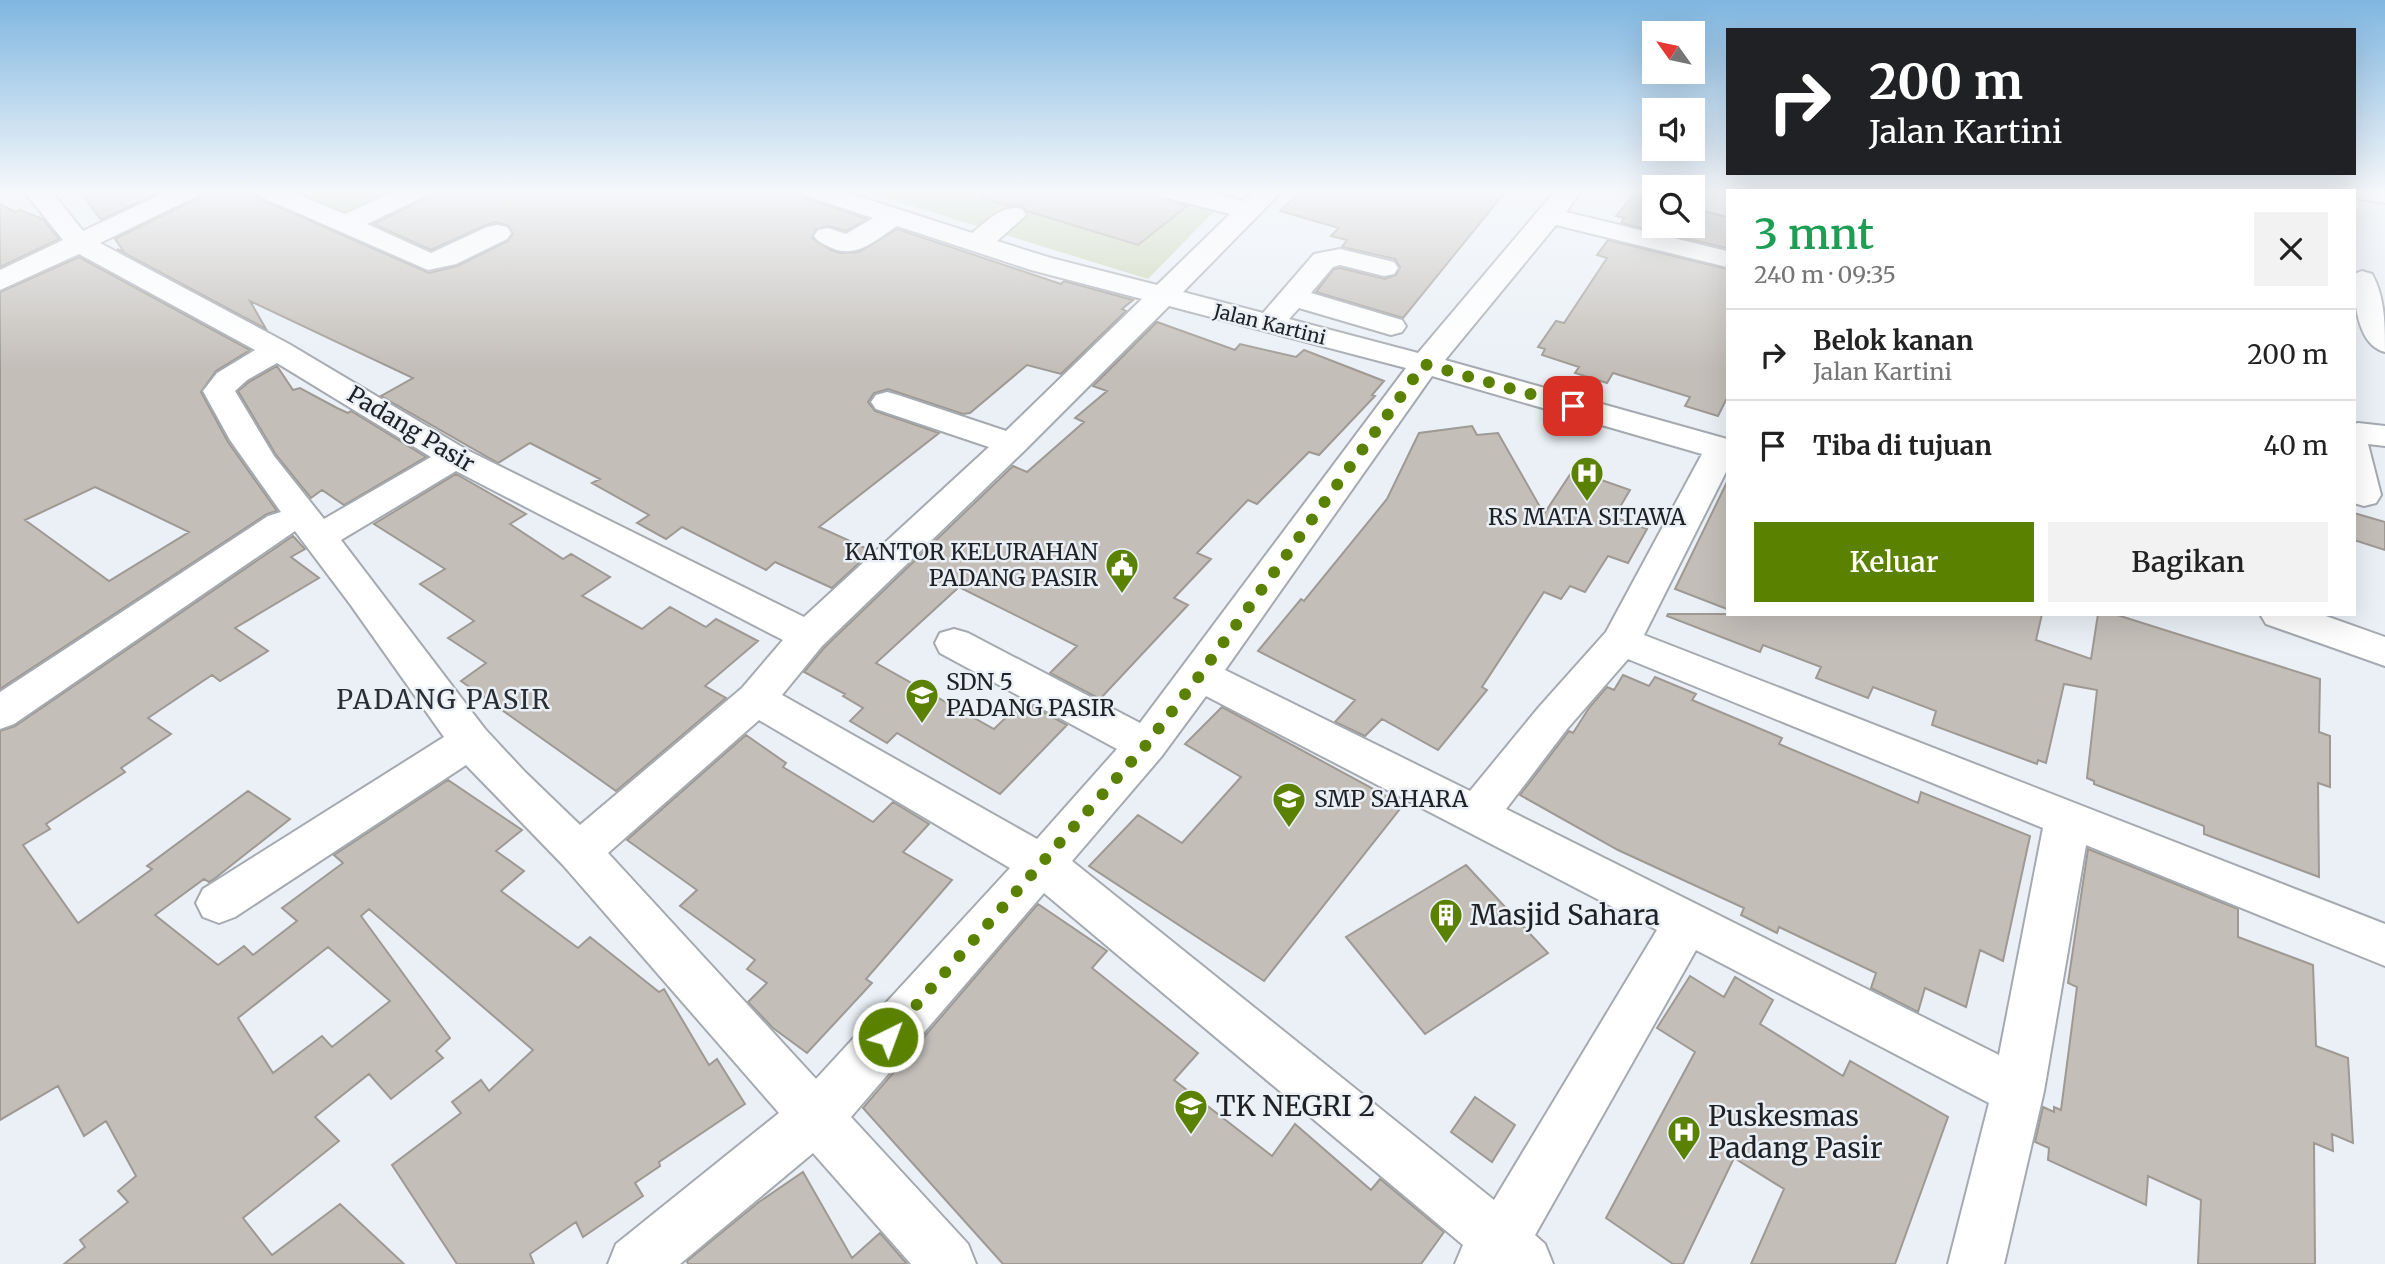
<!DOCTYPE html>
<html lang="id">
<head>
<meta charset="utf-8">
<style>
  :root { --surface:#fff; --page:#f2f2f2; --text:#222; --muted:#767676; --line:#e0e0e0; --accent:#5a8100 }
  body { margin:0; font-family:Merriweather,serif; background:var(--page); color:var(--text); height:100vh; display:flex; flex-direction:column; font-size:26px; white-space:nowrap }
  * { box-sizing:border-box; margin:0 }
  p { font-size:23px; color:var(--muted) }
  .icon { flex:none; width:38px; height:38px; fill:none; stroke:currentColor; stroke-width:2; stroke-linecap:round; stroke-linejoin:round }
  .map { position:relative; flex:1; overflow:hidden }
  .details { position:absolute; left:1726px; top:189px; width:630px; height:427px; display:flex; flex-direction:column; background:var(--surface); border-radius:0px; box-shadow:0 7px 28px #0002 }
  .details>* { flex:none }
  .hud { position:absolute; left:1726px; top:28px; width:630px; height:147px; border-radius:0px; box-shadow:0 7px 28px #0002; background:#202124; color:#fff; overflow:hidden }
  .needle { width:46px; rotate:303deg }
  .controls { position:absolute; left:1642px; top:21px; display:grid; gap:14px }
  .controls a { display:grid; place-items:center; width:63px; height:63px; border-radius:0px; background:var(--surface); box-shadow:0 7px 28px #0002; font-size:35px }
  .pin { position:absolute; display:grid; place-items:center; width:60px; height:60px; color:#fff; margin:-30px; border-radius:14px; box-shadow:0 4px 10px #0006 }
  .me { position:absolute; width:77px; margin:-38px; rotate:42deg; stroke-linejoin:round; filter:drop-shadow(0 0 5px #0008) }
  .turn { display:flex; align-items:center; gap:24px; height:147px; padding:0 28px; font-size:32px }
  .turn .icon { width:91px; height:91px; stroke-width:2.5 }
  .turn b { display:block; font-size:49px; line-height:60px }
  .round { display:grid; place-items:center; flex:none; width:74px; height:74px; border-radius:0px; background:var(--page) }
  .summary { display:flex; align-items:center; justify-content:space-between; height:119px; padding:0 28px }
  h1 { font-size:42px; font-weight:600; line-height:52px; color:#1e9e55 }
  .button { display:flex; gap:14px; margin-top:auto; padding:14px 28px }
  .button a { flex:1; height:80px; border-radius:0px; background:var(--accent); color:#fff; font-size:28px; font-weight:600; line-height:80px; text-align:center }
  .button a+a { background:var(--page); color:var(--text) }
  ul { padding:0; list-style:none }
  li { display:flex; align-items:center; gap:21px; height:91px; padding:0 28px; border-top:2px solid var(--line) }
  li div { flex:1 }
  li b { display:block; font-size:26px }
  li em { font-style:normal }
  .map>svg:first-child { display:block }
  .green { fill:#c6d3ad }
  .building { fill:#c3beb8; stroke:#9e9993; stroke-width:2; fill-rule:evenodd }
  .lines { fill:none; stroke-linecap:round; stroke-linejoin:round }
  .minor-casing { stroke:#a5aab0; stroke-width:4 }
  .major-casing { stroke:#a5aab0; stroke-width:4 }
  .minor { fill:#fff; fill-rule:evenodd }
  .major { fill:#fff; fill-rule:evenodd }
  .route { stroke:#5a8100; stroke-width:12; stroke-dasharray:0 21.6 }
  .labels { text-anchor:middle; stroke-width:5; stroke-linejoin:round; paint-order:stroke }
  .far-street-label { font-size:19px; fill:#1f2124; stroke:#eaf0f6 }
  .street-label { font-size:23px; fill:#1f2124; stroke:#eaf0f6 }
  .poi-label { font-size:23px; fill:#1f2124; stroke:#eaf0f6; text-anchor:start }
  .quarter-label { font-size:26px; letter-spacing:2px; fill:#2a2d32; stroke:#eaf0f6 }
  .near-poi-label { font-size:28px; fill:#1f2124; stroke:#eaf0f6; text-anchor:start }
</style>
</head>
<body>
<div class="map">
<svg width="2385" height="1264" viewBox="0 0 2385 1264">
  <rect width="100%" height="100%" fill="#eaf0f6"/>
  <path class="green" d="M 245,191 L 302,191 L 312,195 L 321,191 L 424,191 L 391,207 L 435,226 L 445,221 L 478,235 L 506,220 L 521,226 L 433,272 L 394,255 L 401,252 L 319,216 L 311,219 Z
    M 863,191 L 1234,191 L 1148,279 Z"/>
  <path class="building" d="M 80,191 L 162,191 L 101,220 Z
    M 204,191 L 252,191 L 258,198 L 429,273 L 457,266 L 508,241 L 513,234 L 509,226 L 496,222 L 486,225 L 431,250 L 374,224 L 440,191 L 800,191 L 806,198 L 867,219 L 846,231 L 829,226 L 816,229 L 812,238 L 831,250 L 841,253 L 859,252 L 897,229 L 1061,284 L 1064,281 L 1133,300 L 1122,309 L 1126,311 L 1061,374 L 1027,365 L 970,413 L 963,414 L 888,389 L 874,393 L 868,402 L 875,411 L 939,433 L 819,527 L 872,551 L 832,588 L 775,562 L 766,570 L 682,527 L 666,539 L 637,523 L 649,515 L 592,483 L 600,479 L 530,443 L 498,463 L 381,396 L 413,378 L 250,301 L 266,329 L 117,249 L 124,252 L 115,239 L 198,198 Z
    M 983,191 L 1099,191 L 1117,196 L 1123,191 L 1142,191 L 1187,206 L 1138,245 L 1027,211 L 1022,206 L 1009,206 L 982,198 Z
    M 1302,191 L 1506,191 L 1403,318 L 1316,292 L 1334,269 L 1340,268 L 1385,279 L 1396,275 L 1400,267 L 1395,259 L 1342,247 L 1347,240 L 1331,236 L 1339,228 L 1280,211 Z
    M 1637,191 L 1654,191 L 1654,226 L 1692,226 L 1692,208 L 1727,217 L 1727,248 L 1621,223 L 1624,218 L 1616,216 Z
    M 0,204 L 15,212 L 20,210 L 43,219 L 59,239 L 0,267 Z
    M 1608,240 L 1727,269 L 1727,398 L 1718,416 L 1685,406 L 1690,397 L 1613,373 L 1607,383 L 1575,373 L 1579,367 L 1542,355 L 1545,349 L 1538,347 L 1556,321 L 1564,323 L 1607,258 L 1597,255 Z
    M 79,257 L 250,350 L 216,371 L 201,392 L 228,442 L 277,511 L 267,514 L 0,689 L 0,292 ZM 95,487 L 108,493 L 189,532 L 109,581 L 25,520 Z
    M 1157,322 L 1235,350 L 1240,344 L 1296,357 L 1304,350 L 1384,381 L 1372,395 L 1375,396 L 1319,455 L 1309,452 L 1257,504 L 1248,500 L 1197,553 L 1211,559 L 1174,598 L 1188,605 L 1100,699 L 1050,673 L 1077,646 L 959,587 L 876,663 L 994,729 L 1023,701 L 1067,725 L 1000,794 L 897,733 L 887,743 L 850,721 L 863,708 L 843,696 L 845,694 L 804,672 L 824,648 L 1013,466 L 1027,472 L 1084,422 L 1075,418 L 1107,391 L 1093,386 Z
    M 277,366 L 293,390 L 300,388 L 337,408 L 348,413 L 351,411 L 426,457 L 344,505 L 322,490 L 311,498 L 276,455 L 238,391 L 249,382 Z
    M 1472,426 L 1477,435 L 1498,433 L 1544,514 L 1573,470 L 1630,490 L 1614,517 L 1647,529 L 1628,563 L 1608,556 L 1585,592 L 1570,586 L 1561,599 L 1544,592 L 1482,687 L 1487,690 L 1438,750 L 1382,719 L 1365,736 L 1335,722 L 1355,700 L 1258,651 L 1301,599 L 1304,601 L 1387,499 L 1419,433 Z
    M 456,474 L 526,514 L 510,524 L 563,559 L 571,554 L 610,577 L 582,596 L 642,629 L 670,607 L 706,627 L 716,619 L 758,641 L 705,686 L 726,698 L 616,791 L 461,681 L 486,663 L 448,638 L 474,621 L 420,584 L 445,569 L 374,524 Z
    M 1727,482 L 1727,609 L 1675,589 Z
    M 2354,513 L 2385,522 L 2385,550 L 2354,540 Z
    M 293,536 L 305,549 L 291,557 L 319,578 L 235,628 L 268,651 L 220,681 L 212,675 L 148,718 L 171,734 L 121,768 L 125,772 L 46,824 L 50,829 L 23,845 L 78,923 L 152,869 L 147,866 L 248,791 L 290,819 L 214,879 L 209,882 L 204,879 L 155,915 L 218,965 L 244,946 L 253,955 L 297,921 L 282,908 L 343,863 L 334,855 L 448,780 L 522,830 L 496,851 L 524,871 L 501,891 L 578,948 L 590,937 L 659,992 L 664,989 L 709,1065 L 717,1059 L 745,1104 L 659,1162 L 660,1166 L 635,1183 L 643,1196 L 583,1237 L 576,1222 L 530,1254 L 534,1264 L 457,1264 L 392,1165 L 461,1113 L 452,1102 L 481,1080 L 489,1091 L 533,1050 L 369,909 L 361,916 L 450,1038 L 436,1051 L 443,1058 L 391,1099 L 369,1074 L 315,1117 L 339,1141 L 243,1218 L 272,1255 L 340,1204 L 404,1264 L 64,1264 L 85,1247 L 80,1240 L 128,1202 L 118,1191 L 136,1176 L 106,1121 L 84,1136 L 58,1086 L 0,1120 L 0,731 L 15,726 ZM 328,947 L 390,1001 L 332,1047 L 322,1036 L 273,1073 L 238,1018 Z
    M 1668,614 L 2042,614 L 2036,640 L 2091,659 L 2098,614 L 2114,614 L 2320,679 L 2319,732 L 2330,736 L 2330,787 L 2318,783 L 2319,877 L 2204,834 L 2204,826 L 2094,784 L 2094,781 L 2087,778 L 2097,690 L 2064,684 L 2046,763 L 2038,760 L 2037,764 L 1932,725 L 1936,711 L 1873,687 L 1868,698 L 1816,678 L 1821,667 L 1763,645 L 1760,652 L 1667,616 Z
    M 1623,675 L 1649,686 L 1655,677 L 1696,694 L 1692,700 L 1782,738 L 1779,744 L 1918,803 L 1921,792 L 2030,836 L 2003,961 L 1980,950 L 1966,1007 L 1925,988 L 1918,1012 L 1871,988 L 1876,973 L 1779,927 L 1777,933 L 1741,915 L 1744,908 L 1618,850 L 1520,795 L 1569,731 L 1573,733 L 1589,708 L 1607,687 L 1614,690 Z
    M 1222,707 L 1403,805 L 1264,981 L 1089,866 L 1138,815 L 1182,843 L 1241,777 L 1185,744 Z
    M 746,735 L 786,763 L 783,767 L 873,822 L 893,802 L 929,824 L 903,852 L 952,880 L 866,979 L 872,983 L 807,1053 L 773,1028 L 748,1002 L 767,983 L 747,969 L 755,960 L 680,906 L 697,890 L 627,840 Z
    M 2088,849 L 2238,909 L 2238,937 L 2313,965 L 2316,1046 L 2348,1058 L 2353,1143 L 2332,1134 L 2333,1151 L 2314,1143 L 2315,1264 L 2198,1264 L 2201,1200 L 2148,1176 L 2146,1205 L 2048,1160 L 2049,1148 L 2035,1142 L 2043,1107 L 2054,1112 L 2054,1107 L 2061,1110 L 2077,987 L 2068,983 Z
    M 1466,865 L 1548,953 L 1425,1034 L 1346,937 Z
    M 1038,904 L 1107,951 L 1092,968 L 1198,1053 L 1174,1080 L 1272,1156 L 1295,1124 L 1371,1190 L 1380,1179 L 1444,1232 L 1421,1264 L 1003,1264 L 863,1108 Z
    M 1690,976 L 1724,997 L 1735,977 L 1773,1000 L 1760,1024 L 1843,1076 L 1850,1061 L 1948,1117 L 1895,1264 L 1751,1264 L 1784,1189 L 1734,1158 L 1683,1264 L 1673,1264 L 1606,1218 L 1695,1052 L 1657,1028 Z
    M 1475,1097 L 1515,1125 L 1492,1162 L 1451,1132 Z
    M 803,1172 L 852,1258 L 880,1233 L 907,1264 L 688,1264 L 687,1261 L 759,1202 Z"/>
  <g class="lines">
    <defs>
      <path id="minor" d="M 24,191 L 51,191 L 83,231 L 168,191 L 201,191 L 197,196 L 100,243 L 289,344 L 467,450 L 804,617 L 989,447 L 876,409 L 871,402 L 876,395 L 887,392 L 898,395 L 1006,431 L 1142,299 L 1031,270 L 897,226 C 877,239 857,259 832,248 C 825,245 819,243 814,236 L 818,230 L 828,228 L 846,234 L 873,218 L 807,196 L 803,191 L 842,191 L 972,233 C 988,221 1002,204 1022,209 L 1026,215 L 997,241 L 1051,258 L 1157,285 L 1230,214 L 1160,196 L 1156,191 L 1200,191 L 1243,201 L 1254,191 L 1282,191 L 1183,292 L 1263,313 L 1314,254 L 1340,249 L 1394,262 L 1398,268 L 1394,274 L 1384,276 L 1340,265 L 1333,267 L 1311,293 L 1402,320 L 1406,326 L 1402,332 L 1391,335 L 1299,308 L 1289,319 L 1418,353 L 1555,191 L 1581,191 L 1566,212 L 1727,251 L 1727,267 L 1556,225 L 1445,360 L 1727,439 L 1727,470 L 1644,635 L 2385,924 L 2385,966 L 2086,845 L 2044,1091 L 2004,1264 L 1948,1264 L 1989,1103 L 1696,950 L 1535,1235 L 1545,1244 L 1553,1264 L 1455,1264 L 1463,1245 L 1044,893 L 851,1117 L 968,1244 L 976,1264 L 911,1264 L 813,1153 L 680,1264 L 608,1264 L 616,1244 L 779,1113 L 563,865 L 466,765 L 235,917 L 219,923 L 203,917 L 196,903 L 203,889 L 444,737 L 350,604 L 295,531 L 14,724 L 0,729 L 0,692 L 268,516 L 281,512 L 230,440 L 203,391 L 217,373 L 255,350 L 79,254 L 0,290 L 0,270 L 63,240 ZM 1169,306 L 1406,368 L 1140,723 L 968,633 L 954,629 L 940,633 L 935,643 L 940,653 L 1117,749 L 1037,839 L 782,695 L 822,646 L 1024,451 ZM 277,363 L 431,457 L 324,519 L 274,456 L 235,391 L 247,380 ZM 1432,376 L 1702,454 L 1606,632 L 1539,707 L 1470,791 L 1225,670 ZM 456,471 L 783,640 L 742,688 L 580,825 L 525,772 L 485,729 L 341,540 ZM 1628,659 L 2043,828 L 1999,1055 L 1506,809 L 1567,729 ZM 1206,696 L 1657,930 L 1494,1200 L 1072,861 L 1161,757 ZM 759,720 L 1010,868 L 816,1079 L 608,853 Z
        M 255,191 L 290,191 L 345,214 L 395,191 L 429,191 L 425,196 L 367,224 L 431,253 L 487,227 L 497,225 L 507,227 L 511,233 L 507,239 L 456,264 L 428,270 L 259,196 Z
        M 2362,271 L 2372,274 C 2385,297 2385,325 2385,352 C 2356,345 2354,298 2354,274 Z
        M 2358,423 L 2385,426 L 2385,446 L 2368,444 L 2381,495 L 2376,503 L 2364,506 L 2354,503 L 2354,424 Z
        M 2260,614 L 2320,614 L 2385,637 L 2385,666 L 2266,624 Z"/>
      <path id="major" d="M 2354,191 L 2385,191 L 2385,203 L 2354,198 Z"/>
    </defs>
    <use href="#minor" class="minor-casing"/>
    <use href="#major" class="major-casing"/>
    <use href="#minor" class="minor"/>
    <use href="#major" class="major"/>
  </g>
  <linearGradient id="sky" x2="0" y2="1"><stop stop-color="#7fb6e0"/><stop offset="0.52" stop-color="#f6f8fb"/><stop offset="1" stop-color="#f6f8fb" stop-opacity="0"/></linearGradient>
  <rect width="2385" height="368" fill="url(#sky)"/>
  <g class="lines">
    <path class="route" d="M 888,1037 L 1146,745 L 1200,675 L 1424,364 L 1573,406"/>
  </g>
  <defs>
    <symbol id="hospital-pin" viewBox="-11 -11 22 30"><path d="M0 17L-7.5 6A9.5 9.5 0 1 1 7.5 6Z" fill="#5a8100" stroke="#eaf0f6"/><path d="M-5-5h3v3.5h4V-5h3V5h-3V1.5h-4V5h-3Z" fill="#fff"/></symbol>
    <symbol id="civic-pin" viewBox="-11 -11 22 30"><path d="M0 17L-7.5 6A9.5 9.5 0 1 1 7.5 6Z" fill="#5a8100" stroke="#eaf0f6"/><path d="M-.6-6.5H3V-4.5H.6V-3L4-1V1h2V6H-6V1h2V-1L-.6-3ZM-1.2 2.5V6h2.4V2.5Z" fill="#fff"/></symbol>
    <symbol id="school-pin" viewBox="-11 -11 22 30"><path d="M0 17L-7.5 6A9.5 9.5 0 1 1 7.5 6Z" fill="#5a8100" stroke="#eaf0f6"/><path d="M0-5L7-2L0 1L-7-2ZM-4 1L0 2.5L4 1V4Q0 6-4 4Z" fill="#fff"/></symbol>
    <symbol id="building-pin" viewBox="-11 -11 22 30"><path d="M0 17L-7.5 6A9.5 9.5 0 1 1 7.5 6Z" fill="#5a8100" stroke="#eaf0f6"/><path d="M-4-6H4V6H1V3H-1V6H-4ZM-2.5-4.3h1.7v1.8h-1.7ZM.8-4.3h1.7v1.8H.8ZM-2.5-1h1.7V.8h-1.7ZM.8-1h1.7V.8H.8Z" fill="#fff"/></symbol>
  </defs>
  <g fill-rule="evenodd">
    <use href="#hospital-pin" x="1568" y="454" width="38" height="52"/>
    <use href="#civic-pin" x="1103" y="546" width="38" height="52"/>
    <use href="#school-pin" x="903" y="676" width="38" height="52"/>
    <use href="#school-pin" x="1270" y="780" width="38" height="52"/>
    <use href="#building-pin" x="1427" y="896" width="38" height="52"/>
    <use href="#school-pin" x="1172" y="1087" width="38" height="52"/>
    <use href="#hospital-pin" x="1665" y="1113" width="38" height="52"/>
  </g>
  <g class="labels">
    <g class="far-street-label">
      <text transform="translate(1270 324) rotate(14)" y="7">Jalan Kartini</text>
    </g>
    <g class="street-label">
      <text transform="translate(411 429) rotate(31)" y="8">Padang Pasir</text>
    </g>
    <g class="poi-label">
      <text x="1587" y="525" text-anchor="middle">RS MATA SITAWA</text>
      <text x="1098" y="560" text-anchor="end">KANTOR KELURAHAN<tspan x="1098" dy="26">PADANG PASIR</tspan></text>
      <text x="946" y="690">SDN 5<tspan x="946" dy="26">PADANG PASIR</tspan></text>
      <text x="1314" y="807">SMP SAHARA</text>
    </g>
    <g class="quarter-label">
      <text x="444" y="709">PADANG PASIR</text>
    </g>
    <g class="near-poi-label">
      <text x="1470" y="925">Masjid Sahara</text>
      <text x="1216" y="1116">TK NEGRI 2</text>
      <text x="1708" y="1126">Puskesmas<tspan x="1708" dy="32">Padang Pasir</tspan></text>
    </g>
  </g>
</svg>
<div class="controls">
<a><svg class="needle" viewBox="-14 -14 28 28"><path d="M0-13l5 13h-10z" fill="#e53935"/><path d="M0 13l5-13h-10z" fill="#767676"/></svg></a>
<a><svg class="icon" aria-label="sound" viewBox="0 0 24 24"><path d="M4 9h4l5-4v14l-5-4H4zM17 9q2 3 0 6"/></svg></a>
<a><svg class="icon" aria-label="search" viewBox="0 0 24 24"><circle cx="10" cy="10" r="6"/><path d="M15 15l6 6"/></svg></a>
</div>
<div class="pin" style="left:1573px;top:406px;background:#d93025"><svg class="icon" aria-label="arrive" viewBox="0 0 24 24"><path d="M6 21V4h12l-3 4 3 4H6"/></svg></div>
<svg class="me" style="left:888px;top:1037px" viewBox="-20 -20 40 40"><circle r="17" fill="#5a8100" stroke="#fff" stroke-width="3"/><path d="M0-11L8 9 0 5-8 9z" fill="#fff"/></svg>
<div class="hud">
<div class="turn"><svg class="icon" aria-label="right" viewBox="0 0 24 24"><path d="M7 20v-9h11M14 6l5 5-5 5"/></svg><div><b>200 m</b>Jalan Kartini</div></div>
</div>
<section class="details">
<div class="summary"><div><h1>3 mnt</h1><p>240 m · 09:35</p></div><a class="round"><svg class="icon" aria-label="close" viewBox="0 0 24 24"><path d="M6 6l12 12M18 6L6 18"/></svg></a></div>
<ul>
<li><svg class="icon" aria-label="right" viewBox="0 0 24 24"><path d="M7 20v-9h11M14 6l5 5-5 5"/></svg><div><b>Belok kanan</b><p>Jalan Kartini</p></div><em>200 m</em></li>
<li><svg class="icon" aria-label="arrive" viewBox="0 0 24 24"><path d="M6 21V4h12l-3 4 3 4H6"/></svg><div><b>Tiba di tujuan</b></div><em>40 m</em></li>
</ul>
<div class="button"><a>Keluar</a><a>Bagikan</a></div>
</section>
</div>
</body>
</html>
